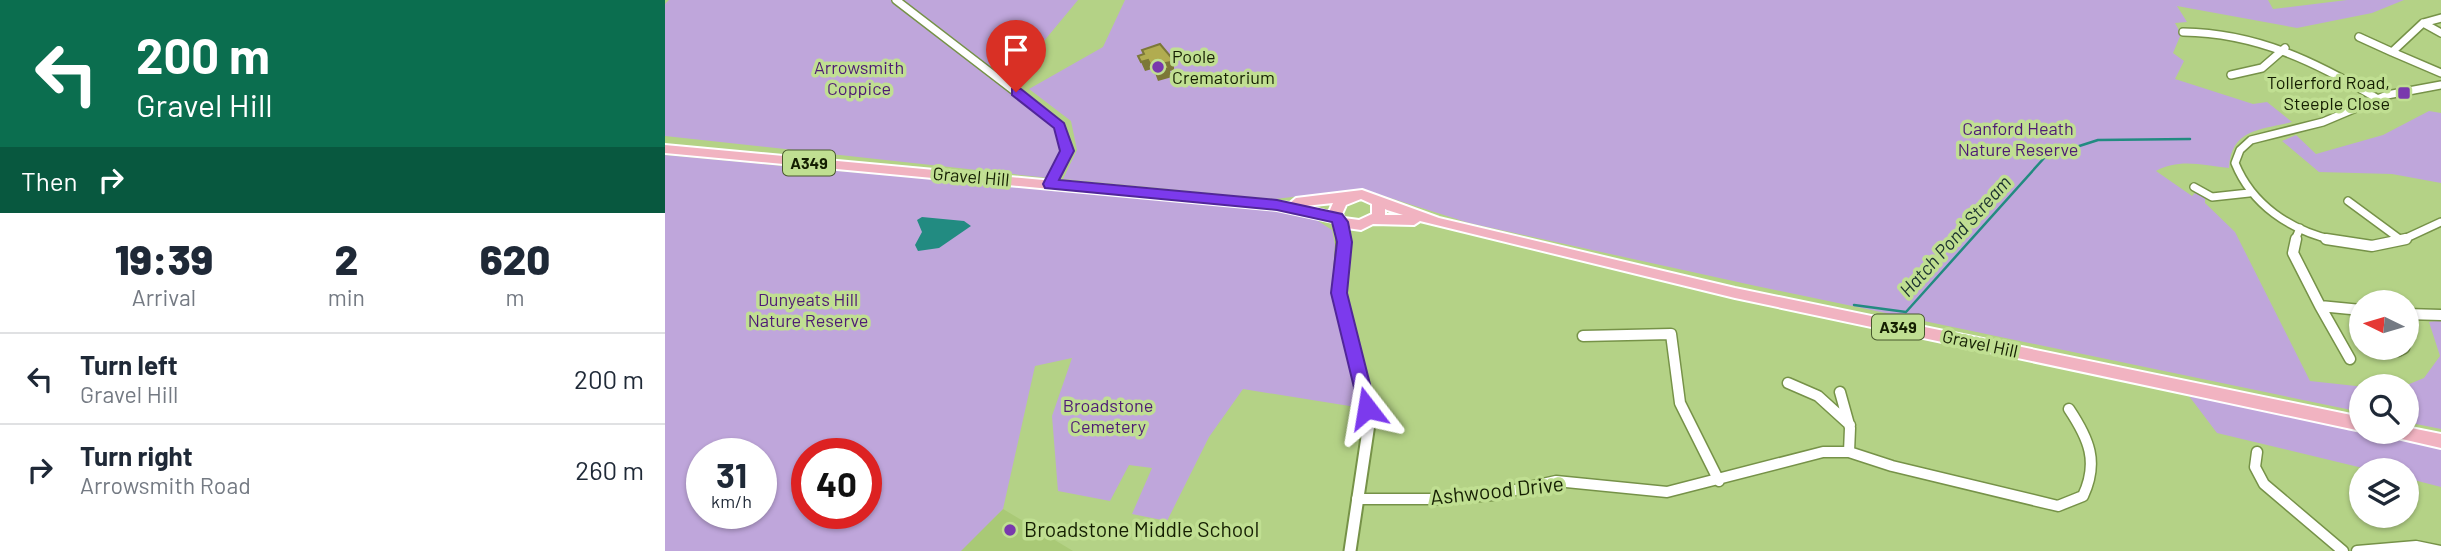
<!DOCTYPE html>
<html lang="en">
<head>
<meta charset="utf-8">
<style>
  :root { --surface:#fff; --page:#f2f2f3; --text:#1f2937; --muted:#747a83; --line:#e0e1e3 }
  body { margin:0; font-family:Barlow,sans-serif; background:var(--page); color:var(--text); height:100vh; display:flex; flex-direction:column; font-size:26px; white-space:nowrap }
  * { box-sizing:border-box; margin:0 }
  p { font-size:23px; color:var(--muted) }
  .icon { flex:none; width:38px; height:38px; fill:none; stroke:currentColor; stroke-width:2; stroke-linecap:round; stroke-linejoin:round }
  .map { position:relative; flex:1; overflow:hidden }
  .sheet { display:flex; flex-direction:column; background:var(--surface); width:665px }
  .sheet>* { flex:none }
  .guide { background:#0b6e4f; color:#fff; overflow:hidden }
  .needle { width:46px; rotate:275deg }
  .fabs { position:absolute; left:1684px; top:290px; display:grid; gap:14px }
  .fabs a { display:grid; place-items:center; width:70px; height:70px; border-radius:50%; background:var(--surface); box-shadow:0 2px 5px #0004; font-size:35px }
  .speed { position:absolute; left:21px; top:438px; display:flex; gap:14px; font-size:35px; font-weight:700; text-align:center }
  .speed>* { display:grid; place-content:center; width:91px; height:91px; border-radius:50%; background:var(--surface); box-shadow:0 2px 5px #0004; line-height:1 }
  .speed small { font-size:18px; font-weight:400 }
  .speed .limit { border:10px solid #d22; background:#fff; color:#111 }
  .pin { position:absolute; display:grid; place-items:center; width:60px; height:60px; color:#fff; margin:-72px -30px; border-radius:50% 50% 50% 0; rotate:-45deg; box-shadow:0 0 7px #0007 }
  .pin .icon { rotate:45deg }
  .me { position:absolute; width:77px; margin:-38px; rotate:346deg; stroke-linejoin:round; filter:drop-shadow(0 0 5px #0008) }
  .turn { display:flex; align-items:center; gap:24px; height:147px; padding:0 21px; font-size:32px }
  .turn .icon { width:91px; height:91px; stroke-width:2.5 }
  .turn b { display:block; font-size:49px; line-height:60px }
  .then { display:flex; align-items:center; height:66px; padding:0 21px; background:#0003; gap:14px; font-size:26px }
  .eta { display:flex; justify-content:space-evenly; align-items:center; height:119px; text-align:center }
  .eta b { font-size:42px; font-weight:800; line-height:49px }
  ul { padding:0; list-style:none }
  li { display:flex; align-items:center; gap:21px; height:91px; padding:0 21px; border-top:2px solid var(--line) }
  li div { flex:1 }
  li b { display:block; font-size:26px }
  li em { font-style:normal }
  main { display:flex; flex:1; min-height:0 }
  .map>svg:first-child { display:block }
  .built { fill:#a9c976 }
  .green { fill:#bfa6db; fill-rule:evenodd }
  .water { fill:#228b81 }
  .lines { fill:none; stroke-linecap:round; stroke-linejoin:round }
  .stream { stroke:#228b81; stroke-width:2.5 }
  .minor-far1-casing { stroke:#769248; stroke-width:10 }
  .minor-casing { stroke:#769248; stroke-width:13 }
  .tertiary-far1-casing { stroke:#769248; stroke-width:11 }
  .tertiary-casing { stroke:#769248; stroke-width:15 }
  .primary-casing { stroke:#fff; stroke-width:4 }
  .minor-far1 { stroke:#fff; stroke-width:7 }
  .minor { stroke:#fff; stroke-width:10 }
  .tertiary-far1 { stroke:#fff; stroke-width:9 }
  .tertiary { stroke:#fff; stroke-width:11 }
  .primary { fill:#f1b3c1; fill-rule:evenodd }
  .shaded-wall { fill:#7c7838 }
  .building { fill:#b1ac50; stroke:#7c7838; stroke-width:2 }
  .route { fill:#7c3aed; stroke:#51269a; stroke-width:2 }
  .poi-dot { fill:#7939ad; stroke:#c0df92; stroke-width:2.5 }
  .labels { text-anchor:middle; stroke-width:7; stroke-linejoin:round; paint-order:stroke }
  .shield { fill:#c0df92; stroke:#48592d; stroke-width:2 }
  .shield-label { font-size:16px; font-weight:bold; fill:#151f02 }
  .poi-label { font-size:18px; fill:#151f02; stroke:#c0df92; text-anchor:start }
  .park-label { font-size:18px; fill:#4e1b75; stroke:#c0df92 }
  .street-label { font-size:18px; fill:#151f02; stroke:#c0df92 }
  .water-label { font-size:19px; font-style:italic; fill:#1b322f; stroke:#c0df92 }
  .near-street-label { font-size:21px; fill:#151f02; stroke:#c0df92 }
  .near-poi-label { font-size:21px; fill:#151f02; stroke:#c0df92; text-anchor:start }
</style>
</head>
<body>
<main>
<section class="sheet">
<div class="guide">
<div class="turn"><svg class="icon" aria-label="left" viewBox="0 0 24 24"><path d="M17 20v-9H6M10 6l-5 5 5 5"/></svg><div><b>200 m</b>Gravel Hill</div></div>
<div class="then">Then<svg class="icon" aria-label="right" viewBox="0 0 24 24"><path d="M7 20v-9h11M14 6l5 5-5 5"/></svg></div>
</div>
<div class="eta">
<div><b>19:39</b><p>Arrival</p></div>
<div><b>2</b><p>min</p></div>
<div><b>620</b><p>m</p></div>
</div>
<ul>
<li><svg class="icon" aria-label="left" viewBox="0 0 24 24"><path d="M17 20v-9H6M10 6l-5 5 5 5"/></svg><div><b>Turn left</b><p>Gravel Hill</p></div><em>200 m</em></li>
<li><svg class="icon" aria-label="right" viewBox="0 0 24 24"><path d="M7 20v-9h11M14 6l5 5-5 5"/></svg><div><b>Turn right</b><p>Arrowsmith Road</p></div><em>260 m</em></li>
</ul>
</section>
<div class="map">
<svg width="1776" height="551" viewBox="0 0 1776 551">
  <rect width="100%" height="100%" fill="#b4d286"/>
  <path class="built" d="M 338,509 L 408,551 L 294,551 Z"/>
  <path class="green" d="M 4,0 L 413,0 L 340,88 L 392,129 L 398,150 L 384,178 L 0,136 L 0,4 Z
    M 460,0 L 1603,0 L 1608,9 L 1682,0 L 1739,0 L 1707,13 L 1632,28 L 1512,6 L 1522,22 L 1510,23 L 1516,34 L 1508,53 L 1519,61 L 1510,79 L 1588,104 L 1602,102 L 1627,122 C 1597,130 1566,128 1564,168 C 1539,165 1513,158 1491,171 L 1527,196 L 1532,191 L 1540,196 L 1540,203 L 1570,232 L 1645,381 L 1700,387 L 1696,387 L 1696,412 L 1091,286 L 804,223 L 697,189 L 610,199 L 398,179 L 412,150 L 406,121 L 364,89 L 438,47 Z
    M 1764,111 L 1776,113 L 1776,183 L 1727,174 L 1654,172 L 1617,141 L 1631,135 L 1651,154 L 1718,135 Z
    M 0,155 L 622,212 L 650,219 L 667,230 L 673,259 L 669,300 L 697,408 L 578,389 L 544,437 L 502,521 L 467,514 L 487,468 L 464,465 L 445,501 L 393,491 L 387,416 L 407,358 L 370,366 L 338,509 L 296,551 L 0,551 ZM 37,453 L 96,453 L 96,513 L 37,513 ZM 142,453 L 201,453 L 201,513 L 142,513 Z
    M 1776,320 L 1776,429 L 1741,422 L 1741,387 L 1737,387 L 1759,378 L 1775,356 L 1764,322 Z
    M 1521,392 L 1776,448 L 1776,487 L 1741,478 L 1741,471 L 1710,471 L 1552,433 Z"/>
  <path class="water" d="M 257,217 L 299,221 L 306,226 L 274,248 L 253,251 L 250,245 L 257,232 L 252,220 Z"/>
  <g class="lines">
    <path class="stream" d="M 1189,305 L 1241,312 L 1380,157 L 1433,140 L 1525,139"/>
    <defs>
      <path id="minor-far1" d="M 231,0 L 395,126 L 402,151 L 385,184
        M 1776,18 L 1758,23 L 1727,52 L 1776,73
        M 1758,23 L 1776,33
        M 1518,32 C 1592,33 1651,62 1713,99
        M 1694,37 L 1727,52
        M 1566,75 L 1597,68 L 1620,48
        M 1529,187 L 1547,197 L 1584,193
        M 1683,201 L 1736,240
        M 1630,240 L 1635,228
        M 1668,240 C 1625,230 1587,205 1570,163 L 1575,150 L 1586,140 L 1658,122 L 1722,95 L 1776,85
        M 1737,240 L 1776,222"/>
      <path id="minor" d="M 1631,239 L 1628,253 L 1655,306 L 1696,310
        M 1661,239 L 1707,246 L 1741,239
        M 1655,306 L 1685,359
        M 1741,314 L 1776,315
        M 918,336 L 1006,334 L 1015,403 L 1054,481
        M 1733,351 L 1739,348
        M 1123,383 L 1153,396 L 1185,425
        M 1175,392 L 1185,428 L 1184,452
        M 1592,452 L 1590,467 L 1599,484 L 1678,551
        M 692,499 L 777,499 L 828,495 L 891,481 L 1002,492 L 1158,452 L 1184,452 L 1227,466 L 1393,506 L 1418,496 C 1434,462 1424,439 1404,409
        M 1692,551 L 1751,546 L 1775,551"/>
      <path id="tertiary-far1" d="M 675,222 L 679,240"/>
      <path id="tertiary" d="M 678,239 L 674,293 L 705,417 L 685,551"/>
      <path id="primary" d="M 0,145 L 625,203 L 631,198 L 697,190 L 774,218 L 1070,288 L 1696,417 L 1696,431 L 1070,298 L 755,221 L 749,225 L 708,224 L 696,230 L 675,227 L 668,222 L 612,210 L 0,153 ZM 696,199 L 707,204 L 707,214 L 694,220 L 679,218 L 677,214 L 681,205 ZM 668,203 L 664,212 L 640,206 ZM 720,209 L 722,210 L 738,215 L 720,215 Z
        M 1741,427 L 1776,434 L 1776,448 L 1728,437 L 1726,432 L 1741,432 Z"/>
    </defs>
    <use href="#minor-far1" class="minor-far1-casing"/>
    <use href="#minor" class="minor-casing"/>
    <use href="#tertiary-far1" class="tertiary-far1-casing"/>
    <use href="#tertiary" class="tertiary-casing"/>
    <use href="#primary" class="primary-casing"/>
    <use href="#minor-far1" class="minor-far1"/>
    <use href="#minor" class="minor"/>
    <use href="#tertiary-far1" class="tertiary-far1"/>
    <use href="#tertiary" class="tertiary"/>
    <use href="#primary" class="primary"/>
  </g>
  <path class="shaded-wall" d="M 506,57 L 509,65 L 509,70 L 505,71 L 507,77 L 493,81 L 490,73 L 501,63 Z
    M 483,60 L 487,69 L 480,71 L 476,62 Z"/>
  <path class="building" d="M 495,44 L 506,57 L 506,62 L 501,63 L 504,68 L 490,73 L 483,60 L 476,62 L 473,56 L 479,54 L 477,50 Z"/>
  <path class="route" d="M 347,89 L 356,89 L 399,123 L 409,151 L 394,180 L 612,200 L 677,214 L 683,222 L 687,242 L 682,293 L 711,408 L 709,413 L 702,415 L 694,408 L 666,293 L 672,242 L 667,222 L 612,210 L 380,188 L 378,184 L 395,151 L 389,128 L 347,95 Z"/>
  <g class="poi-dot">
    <circle cx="493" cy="67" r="7"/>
    <rect x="1732" y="86" width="14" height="14" rx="3.5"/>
    <circle cx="345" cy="530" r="7"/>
  </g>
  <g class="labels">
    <g class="shield">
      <rect x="118" y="150.5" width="52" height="25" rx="5"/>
      <rect x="1207" y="314.5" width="52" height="25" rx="5"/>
    </g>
    <g class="shield-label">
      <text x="144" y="169">A349</text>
      <text x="1233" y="333">A349</text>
    </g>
    <g class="poi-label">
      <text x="507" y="63">Poole<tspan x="507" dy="21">Crematorium</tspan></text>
      <text x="1725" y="89" text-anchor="end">Tollerford Road,<tspan x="1725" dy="21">Steeple Close</tspan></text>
    </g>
    <g class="park-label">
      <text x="194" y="74">Arrowsmith<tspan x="194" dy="21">Coppice</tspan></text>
      <text x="1353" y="135">Canford Heath<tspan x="1353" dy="21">Nature Reserve</tspan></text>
      <text x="143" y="306">Dunyeats Hill<tspan x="143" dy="21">Nature Reserve</tspan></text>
      <text x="443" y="412">Broadstone<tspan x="443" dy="21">Cemetery</tspan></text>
    </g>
    <g class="street-label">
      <text transform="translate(306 177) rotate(5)" y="6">Gravel Hill</text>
      <text transform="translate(1315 344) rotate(12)" y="6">Gravel Hill</text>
    </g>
    <g class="water-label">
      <text transform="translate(1290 236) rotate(-48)" y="7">Hatch Pond Stream</text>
    </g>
    <g class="near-street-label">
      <text transform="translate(832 491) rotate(-6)" y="7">Ashwood Drive</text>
    </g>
    <g class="near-poi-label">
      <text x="359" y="537">Broadstone Middle School</text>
    </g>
  </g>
</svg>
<div class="fabs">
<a><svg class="needle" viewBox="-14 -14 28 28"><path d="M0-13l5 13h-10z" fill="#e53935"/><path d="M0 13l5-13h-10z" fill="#747a83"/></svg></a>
<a><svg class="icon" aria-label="search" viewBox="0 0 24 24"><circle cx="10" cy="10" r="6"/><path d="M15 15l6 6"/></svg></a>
<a><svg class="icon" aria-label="layers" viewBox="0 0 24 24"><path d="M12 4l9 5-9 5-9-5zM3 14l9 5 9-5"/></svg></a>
</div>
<div class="speed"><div>31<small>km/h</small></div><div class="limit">40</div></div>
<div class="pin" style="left:351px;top:92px;background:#d93025"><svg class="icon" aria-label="arrive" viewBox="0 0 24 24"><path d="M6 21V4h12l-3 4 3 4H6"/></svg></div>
<svg class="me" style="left:702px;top:408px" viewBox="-20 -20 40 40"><path d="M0-17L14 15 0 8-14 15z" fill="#7c3aed" stroke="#fff" stroke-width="4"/></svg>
</div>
</main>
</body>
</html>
